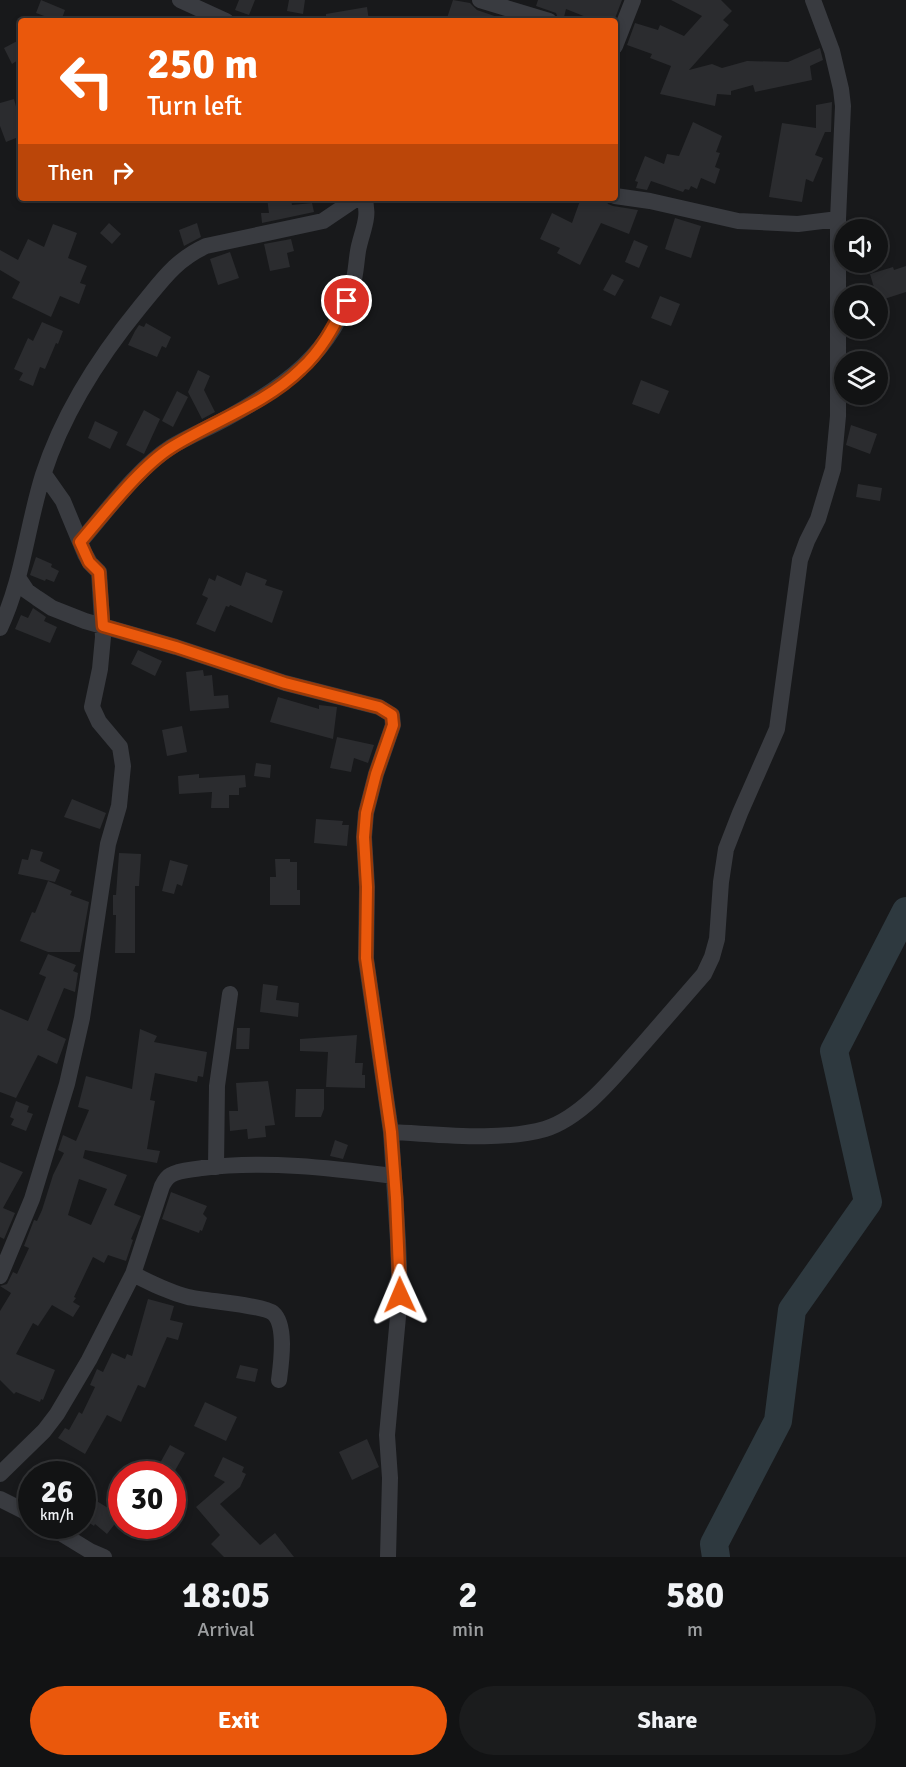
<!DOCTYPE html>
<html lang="en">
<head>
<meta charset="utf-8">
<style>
  :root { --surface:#121314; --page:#1b1c1d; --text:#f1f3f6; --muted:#9c9ea0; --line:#313234; --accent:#ea580c }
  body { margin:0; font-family:Signika,sans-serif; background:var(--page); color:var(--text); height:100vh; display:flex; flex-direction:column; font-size:22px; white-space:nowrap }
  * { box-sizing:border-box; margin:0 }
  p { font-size:20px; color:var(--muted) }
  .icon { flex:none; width:33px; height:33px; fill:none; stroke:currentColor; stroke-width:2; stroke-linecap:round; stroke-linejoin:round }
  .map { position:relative; height:1557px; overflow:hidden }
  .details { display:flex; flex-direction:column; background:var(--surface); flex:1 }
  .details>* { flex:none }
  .guide { position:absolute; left:18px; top:18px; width:600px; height:183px; border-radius:6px; box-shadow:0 3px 9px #0003,0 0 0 2px var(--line); background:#ea580c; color:#fff; overflow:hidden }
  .controls { position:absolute; left:834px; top:219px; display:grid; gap:12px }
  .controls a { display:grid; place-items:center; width:54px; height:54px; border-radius:50%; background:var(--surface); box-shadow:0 3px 9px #0003,0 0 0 2px var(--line); font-size:30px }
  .speed { position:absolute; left:18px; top:1461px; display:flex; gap:12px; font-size:30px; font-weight:700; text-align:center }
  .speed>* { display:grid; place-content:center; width:78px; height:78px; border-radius:50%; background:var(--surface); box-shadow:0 3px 9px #0003,0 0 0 2px var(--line); line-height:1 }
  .speed small { font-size:15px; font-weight:400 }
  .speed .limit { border:9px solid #d22; background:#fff; color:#111 }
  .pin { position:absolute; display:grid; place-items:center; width:51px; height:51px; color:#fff; margin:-26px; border:3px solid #fff; border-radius:50%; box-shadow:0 2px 6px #0007 }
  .me { position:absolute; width:66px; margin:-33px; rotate:359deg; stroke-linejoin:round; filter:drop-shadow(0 0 4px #0008) }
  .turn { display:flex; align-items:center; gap:21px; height:126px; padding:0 30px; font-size:27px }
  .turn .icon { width:78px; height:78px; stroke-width:2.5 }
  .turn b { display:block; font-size:42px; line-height:51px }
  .then { display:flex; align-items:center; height:57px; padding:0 30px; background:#0003; gap:12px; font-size:22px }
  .eta { display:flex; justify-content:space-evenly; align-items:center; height:102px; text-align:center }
  .eta b { font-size:36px; font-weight:700; line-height:42px }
  .cta { display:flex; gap:12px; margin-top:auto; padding:12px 30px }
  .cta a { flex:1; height:69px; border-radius:36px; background:var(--accent); color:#fff; font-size:24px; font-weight:700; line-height:69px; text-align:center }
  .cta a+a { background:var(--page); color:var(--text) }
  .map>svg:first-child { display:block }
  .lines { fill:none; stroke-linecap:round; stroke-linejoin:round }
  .river { stroke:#2e393f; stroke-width:28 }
  .building { fill:#2b2c2f; fill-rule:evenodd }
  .minor { stroke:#393b40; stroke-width:16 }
  .route-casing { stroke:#983908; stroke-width:15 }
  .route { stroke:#ea580c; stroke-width:10 }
</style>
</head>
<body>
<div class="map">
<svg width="906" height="1557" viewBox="0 0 906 1557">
  <rect width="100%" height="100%" fill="#18191b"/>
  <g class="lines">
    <path class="river" d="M 716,1557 L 714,1544 L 778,1421 L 792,1310 L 868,1202 L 834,1051 L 906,911"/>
  </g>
  <path class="building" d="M 41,0 L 65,10 L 61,21 L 45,21 L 47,17 L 36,13 Z
    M 239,0 L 255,0 L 249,15 L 235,10 Z
    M 289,0 L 305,0 L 303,14 L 287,11 Z
    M 453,0 L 470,3 L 477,10 L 509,21 L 446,21 Z
    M 538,0 L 622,0 L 614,21 L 596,21 L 566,9 L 563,21 L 559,21 L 556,13 L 536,6 Z
    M 671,0 L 721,0 L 732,11 L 723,20 L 729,25 L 689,70 L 712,64 L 722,68 L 747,61 L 788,62 L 820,48 L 823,60 L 810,66 L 812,80 L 755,92 L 753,85 L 731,91 L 731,95 L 717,94 L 715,106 L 660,94 L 671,66 L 650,58 L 652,54 L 627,45 L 635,23 L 658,30 L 660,25 L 684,36 L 702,16 Z
    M 367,7 L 369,21 L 326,21 L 326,14 Z
    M 21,39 L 21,58 L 12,64 L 4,48 Z
    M 14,99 L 21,125 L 21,136 L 6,142 L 0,126 L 0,103 Z
    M 832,102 L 831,132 L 825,132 L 815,155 L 823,158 L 813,182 L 806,179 L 802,202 L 769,197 L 782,123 L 816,128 L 816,105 Z
    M 693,122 L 722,136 L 716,152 L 720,153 L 715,167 L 720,169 L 715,184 L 701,178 L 697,189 L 691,186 L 689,190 L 685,189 L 683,192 L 651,181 L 647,190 L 636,188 L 638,182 L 635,181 L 645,156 L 664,164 L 667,154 L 679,156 Z
    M 267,198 L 291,198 L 292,205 L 312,203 L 314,212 L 262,223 L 261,213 L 269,213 Z
    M 581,198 L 605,198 L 608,204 L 613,206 L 638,210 L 629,234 L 601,223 L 580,265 L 557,253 L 560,248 L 540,239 L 552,213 L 572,223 Z
    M 675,218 L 701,226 L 691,258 L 665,249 Z
    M 109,223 L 121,234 L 112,244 L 100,233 Z
    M 197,223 L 201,237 L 184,246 L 179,230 Z
    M 53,224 L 77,233 L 68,258 L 87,266 L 80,283 L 86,285 L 79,304 L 60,296 L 51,317 L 12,298 L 20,282 L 0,270 L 0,250 L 18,260 L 28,239 L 44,247 Z
    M 291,239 L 294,251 L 287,253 L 290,267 L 270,271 L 264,244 Z
    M 634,240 L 648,246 L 639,268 L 625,262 Z
    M 230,252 L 239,278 L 218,285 L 210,259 Z
    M 906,266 L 906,292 L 878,301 L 870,274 L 893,267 L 894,270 Z
    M 612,274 L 624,280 L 615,296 L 603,290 Z
    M 660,296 L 680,304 L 671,326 L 651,318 Z
    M 42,322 L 63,331 L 58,344 L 56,343 L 45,369 L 40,367 L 33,386 L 19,380 L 23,373 L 14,369 L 28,338 L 33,341 Z
    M 146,323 L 171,337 L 166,348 L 162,346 L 157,357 L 128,345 L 135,331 L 139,325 L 144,327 Z
    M 198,370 L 210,376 L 204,390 L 215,412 L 202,419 L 188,392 Z
    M 641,380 L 669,391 L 659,414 L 632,404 Z
    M 177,391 L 188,397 L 173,427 L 162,421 Z
    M 144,410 L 160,419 L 144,454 L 126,445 Z
    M 95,421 L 118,432 L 110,449 L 88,438 Z
    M 851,425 L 877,434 L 870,454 L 846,445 Z
    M 858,484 L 882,488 L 880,501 L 856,497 Z
    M 36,557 L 52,564 L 51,567 L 59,571 L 54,582 L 46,579 L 45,581 L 30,575 Z
    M 246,572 L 267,580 L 265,585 L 283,591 L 272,623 L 230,605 L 229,607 L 226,606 L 215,632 L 196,624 L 208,598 L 202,595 L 209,578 L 215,581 L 217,575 L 241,586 Z
    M 33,608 L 46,617 L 44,621 L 57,627 L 50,643 L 15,629 L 21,615 L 28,618 Z
    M 138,650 L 162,661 L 155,676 L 131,664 Z
    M 203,670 L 204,676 L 212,675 L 214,696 L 228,695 L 229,708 L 190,711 L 186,672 Z
    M 278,697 L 319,709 L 319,705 L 337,707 L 333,739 L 270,722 Z
    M 182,726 L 187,752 L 167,756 L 162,730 Z
    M 337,737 L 374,745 L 368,763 L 354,758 L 351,772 L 330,768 Z
    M 256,763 L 271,765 L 270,778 L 254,776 Z
    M 199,774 L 199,778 L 245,775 L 246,787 L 239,788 L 239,795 L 229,795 L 229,808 L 211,808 L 212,792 L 179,794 L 178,776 Z
    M 72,799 L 106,813 L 100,829 L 64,817 Z
    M 316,819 L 343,821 L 342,825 L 349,825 L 347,846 L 314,843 Z
    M 31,849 L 43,852 L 40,861 L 60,870 L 55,882 L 18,874 L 22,859 L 28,860 Z
    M 119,853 L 141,854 L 139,886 L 135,886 L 135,953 L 115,953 L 116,915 L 113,915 L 113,895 L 116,895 Z
    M 275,859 L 290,859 L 290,862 L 297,862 L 297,890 L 300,890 L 300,905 L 270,905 L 270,877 L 276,877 Z
    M 170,860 L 188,865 L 182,886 L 177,884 L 174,894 L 162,891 Z
    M 48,881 L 72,891 L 70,895 L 89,902 L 80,952 L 48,952 L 20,941 L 32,912 L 35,913 Z
    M 48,954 L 76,965 L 73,971 L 78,973 L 75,992 L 64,988 L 47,1030 L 66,1039 L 57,1064 L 38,1055 L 16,1098 L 0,1092 L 0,1009 L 28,1021 L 46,977 L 39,974 Z
    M 263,984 L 278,986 L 276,1000 L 299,1003 L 298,1017 L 260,1012 Z
    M 237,1028 L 250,1028 L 249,1049 L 236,1049 Z
    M 140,1029 L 157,1036 L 154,1042 L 207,1052 L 203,1077 L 198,1076 L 197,1082 L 155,1073 L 150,1100 L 155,1101 L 147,1149 L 160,1151 L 157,1163 L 85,1150 L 83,1158 L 127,1175 L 114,1205 L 141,1216 L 131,1239 L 133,1240 L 126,1261 L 108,1255 L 104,1263 L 93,1257 L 74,1297 L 76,1298 L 73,1302 L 80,1306 L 73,1317 L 52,1305 L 38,1326 L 33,1323 L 16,1354 L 55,1370 L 43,1400 L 41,1399 L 40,1402 L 16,1392 L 14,1394 L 0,1380 L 0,1311 L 11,1293 L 0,1286 L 7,1284 L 13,1272 L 17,1274 L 29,1248 L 24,1246 L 34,1220 L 37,1221 L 42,1210 L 53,1175 L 64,1153 L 58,1150 L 63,1135 L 76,1141 L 89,1110 L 78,1107 L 86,1076 L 132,1089 ZM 79,1179 L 107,1189 L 91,1225 L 68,1215 Z
    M 357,1035 L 355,1063 L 363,1063 L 362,1075 L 365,1075 L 365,1088 L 326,1087 L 328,1052 L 300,1051 L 300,1039 Z
    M 268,1081 L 275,1125 L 265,1126 L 266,1137 L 248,1139 L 247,1129 L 230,1131 L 229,1111 L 238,1111 L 236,1083 Z
    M 296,1089 L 324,1089 L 324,1109 L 321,1117 L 295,1117 Z
    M 16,1101 L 29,1106 L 27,1112 L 33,1114 L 26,1131 L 11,1125 L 14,1119 L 10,1117 Z
    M 335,1140 L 348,1145 L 343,1159 L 330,1156 Z
    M 0,1162 L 23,1172 L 3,1208 L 15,1213 L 4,1239 L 0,1237 Z
    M 171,1192 L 207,1206 L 203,1214 L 207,1218 L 202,1231 L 200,1230 L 199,1233 L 162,1219 Z
    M 148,1299 L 174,1306 L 170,1320 L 183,1323 L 178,1340 L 167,1337 L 145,1388 L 138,1385 L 121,1422 L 107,1415 L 85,1454 L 58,1438 L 65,1428 L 69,1430 L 79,1412 L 82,1414 L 95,1387 L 90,1385 L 97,1369 L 103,1372 L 112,1353 L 125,1359 L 127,1354 L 132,1356 Z
    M 240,1365 L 258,1369 L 255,1382 L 236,1378 Z
    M 205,1402 L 237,1417 L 226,1441 L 194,1426 Z
    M 367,1439 L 379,1467 L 352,1480 L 339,1452 Z
    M 170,1445 L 185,1453 L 173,1474 L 154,1474 Z
    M 223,1457 L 244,1467 L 242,1472 L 246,1474 L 240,1487 L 220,1504 L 260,1545 L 275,1533 L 294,1557 L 224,1557 L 211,1544 L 220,1535 L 196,1507 L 225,1482 L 214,1476 Z
    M 82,1492 L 121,1516 L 107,1534 L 95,1524 L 94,1526 L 82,1518 Z"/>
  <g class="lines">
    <path class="minor" d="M 180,0 L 226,21
      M 480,0 L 549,21
      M 615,46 L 633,0
      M 615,196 L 650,201 L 738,221 L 798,224 L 838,219
      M 80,542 C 106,512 138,468 171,447 C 189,436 209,428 227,418 C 285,386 332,353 352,287 C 356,275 356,263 358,251 C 361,233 371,217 364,198
      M 19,579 L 27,591 L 37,598 L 52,608 L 85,621 L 176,647 L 285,683 L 379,707 L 392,715 L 393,725 L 376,774 L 366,813 L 364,837 L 367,887 L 366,959 L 391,1132 L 398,1241 L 400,1295 L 387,1435 L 390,1478 L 388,1557
      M 0,628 C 23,579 27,526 43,475 C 63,413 99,357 140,307 C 161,282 175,260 206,246 L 323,221 L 357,198
      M 391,1132 C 437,1134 500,1142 545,1129 C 584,1117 618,1072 644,1043 C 664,1020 684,997 704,974 L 712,957 L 717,939 L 721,882 L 726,849 L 740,813 L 777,729 L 800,560 L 807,541 L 818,519 L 833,469 L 838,416 L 838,219 L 843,106 L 841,89 L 832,51 L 813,0
      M 216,1167 L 217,1086 L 230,994
      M 133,1274 C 151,1283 168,1292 188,1297 C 205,1301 263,1305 273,1313 C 287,1325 281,1364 279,1380
      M 0,1276 L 32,1199 L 67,1084 L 82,1018 L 108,844 L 119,806 L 123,766 L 120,747 L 99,722 L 92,707 L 100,669 L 103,637 L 99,572 L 90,563 L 85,554 L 63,501 L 44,474
      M 0,1474 L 44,1431 L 57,1414 L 89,1360 L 133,1274 L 162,1186 C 164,1182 167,1177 171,1175 C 179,1170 192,1170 202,1168 C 266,1160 330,1168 394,1176
      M 0,1499 L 32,1515
      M 49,1526 L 90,1551 L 104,1557"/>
  </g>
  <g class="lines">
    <defs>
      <path id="route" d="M 347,301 C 334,326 322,350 301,369 C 265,404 214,421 172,447 C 141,466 105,513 80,542 L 89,562 L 99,572 L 103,626 L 176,647 L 285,683 L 379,707 L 392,715 L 393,725 L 376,774 L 366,813 L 364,837 L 367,887 L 366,958 L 391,1132 L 396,1198 L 400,1295"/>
    </defs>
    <use href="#route" class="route-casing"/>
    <use href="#route" class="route"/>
  </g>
</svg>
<div class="controls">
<a><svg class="icon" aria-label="sound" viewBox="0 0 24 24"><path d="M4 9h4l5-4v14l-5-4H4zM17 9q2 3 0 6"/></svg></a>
<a><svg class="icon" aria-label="search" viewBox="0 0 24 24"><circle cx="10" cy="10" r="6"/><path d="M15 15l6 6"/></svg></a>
<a><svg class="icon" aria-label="layers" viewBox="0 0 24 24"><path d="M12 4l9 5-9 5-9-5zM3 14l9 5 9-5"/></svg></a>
</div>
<div class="speed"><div>26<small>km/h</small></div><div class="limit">30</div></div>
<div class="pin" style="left:347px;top:301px;background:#d93025"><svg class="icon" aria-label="arrive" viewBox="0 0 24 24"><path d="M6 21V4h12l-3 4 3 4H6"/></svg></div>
<svg class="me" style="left:400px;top:1295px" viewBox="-20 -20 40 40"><path d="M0-17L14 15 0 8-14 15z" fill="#ea580c" stroke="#fff" stroke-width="4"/></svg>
<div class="guide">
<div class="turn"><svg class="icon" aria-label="left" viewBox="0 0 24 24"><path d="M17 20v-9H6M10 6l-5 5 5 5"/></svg><div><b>250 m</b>Turn left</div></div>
<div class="then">Then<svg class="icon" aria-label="right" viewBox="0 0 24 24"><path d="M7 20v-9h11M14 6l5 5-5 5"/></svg></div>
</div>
</div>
<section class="details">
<div class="eta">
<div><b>18:05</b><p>Arrival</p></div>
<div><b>2</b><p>min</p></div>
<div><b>580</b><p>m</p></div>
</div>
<div class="cta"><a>Exit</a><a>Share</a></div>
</section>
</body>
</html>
